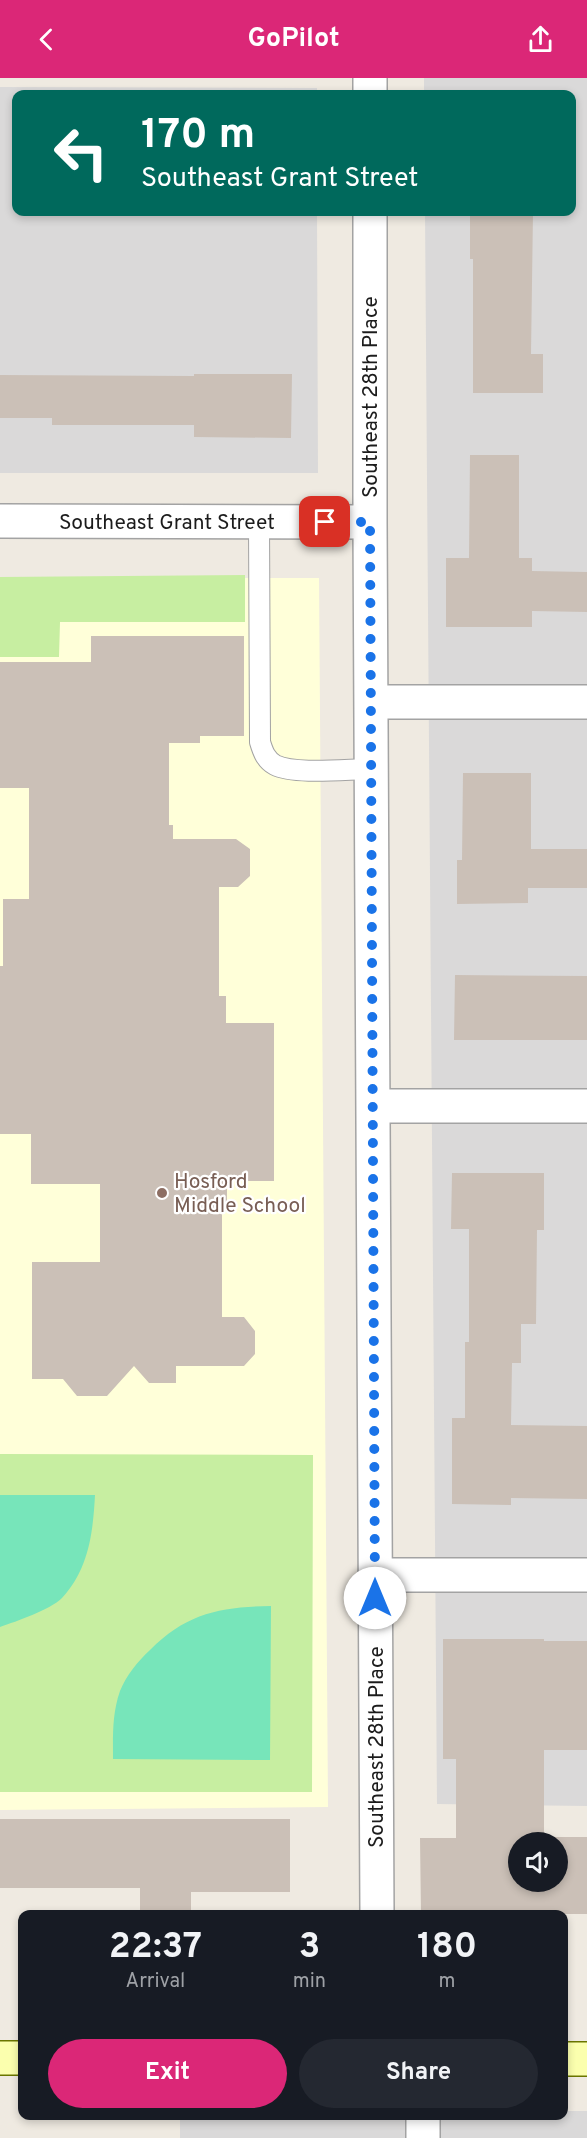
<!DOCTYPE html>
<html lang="en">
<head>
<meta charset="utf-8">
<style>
  :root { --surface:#171b24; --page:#242831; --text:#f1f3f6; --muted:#9ea1a6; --accent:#db2777 }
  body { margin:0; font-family:Overpass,sans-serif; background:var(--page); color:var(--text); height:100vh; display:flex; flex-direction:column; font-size:22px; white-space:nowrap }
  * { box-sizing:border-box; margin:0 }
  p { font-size:20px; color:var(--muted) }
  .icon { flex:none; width:33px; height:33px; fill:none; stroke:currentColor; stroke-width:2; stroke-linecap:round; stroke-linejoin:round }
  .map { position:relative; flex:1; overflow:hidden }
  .drawer { position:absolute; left:18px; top:1832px; width:550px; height:210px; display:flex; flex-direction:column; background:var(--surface); border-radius:12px; box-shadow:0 3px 9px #0003 }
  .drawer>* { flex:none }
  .guide { position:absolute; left:12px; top:12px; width:564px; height:126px; border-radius:12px; box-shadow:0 3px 9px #0003; background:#00695c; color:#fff; overflow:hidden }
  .controls { position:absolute; left:508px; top:1754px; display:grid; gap:12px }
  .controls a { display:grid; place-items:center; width:60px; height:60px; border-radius:50%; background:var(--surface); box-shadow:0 3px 9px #0003; font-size:30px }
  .pin { position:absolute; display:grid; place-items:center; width:51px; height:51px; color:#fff; margin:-26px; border-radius:12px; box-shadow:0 3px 9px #0006 }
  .me { position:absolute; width:66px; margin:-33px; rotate:0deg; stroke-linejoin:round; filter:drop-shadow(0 0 4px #0008) }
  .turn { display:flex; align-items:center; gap:21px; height:126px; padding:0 30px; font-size:27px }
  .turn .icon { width:78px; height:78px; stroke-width:2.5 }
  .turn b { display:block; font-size:42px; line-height:51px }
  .eta { display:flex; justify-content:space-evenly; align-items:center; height:102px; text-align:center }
  .eta b { font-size:36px; font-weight:700; line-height:42px }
  .primary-button { display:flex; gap:12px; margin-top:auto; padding:12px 30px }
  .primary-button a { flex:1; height:69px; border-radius:36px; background:var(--accent); color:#fff; font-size:24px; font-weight:700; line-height:69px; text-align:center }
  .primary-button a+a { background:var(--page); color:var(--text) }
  header { display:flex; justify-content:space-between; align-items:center; height:78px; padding:0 30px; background:var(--accent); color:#fff; font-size:27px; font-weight:700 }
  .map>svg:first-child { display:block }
  .residential { fill:#dad9d9 }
  .education { fill:#ffffd9 }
  .grass { fill:#c7eea1 }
  .pitch { fill:#77e5ba }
  .building { fill:#cbc0b7; fill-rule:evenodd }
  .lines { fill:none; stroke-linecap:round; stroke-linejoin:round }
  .lane-casing { stroke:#a3a3a3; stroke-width:22 }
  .street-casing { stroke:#a3a3a3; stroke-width:36 }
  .secondary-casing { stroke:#6a7600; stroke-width:36 }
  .lane { stroke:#fff; stroke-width:20 }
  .street { stroke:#fff; stroke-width:33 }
  .secondary { stroke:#fbffae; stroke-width:33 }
  .route { stroke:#1a73e8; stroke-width:10; stroke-dasharray:0 18 }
  .education-dot { fill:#8d6e63; stroke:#fff; stroke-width:2 }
  .labels { text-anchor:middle; stroke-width:4.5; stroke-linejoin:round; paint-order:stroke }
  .street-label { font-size:21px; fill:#1c1c1c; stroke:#fff }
  .education-label { font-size:21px; fill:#785e54; stroke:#fff; text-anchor:start }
</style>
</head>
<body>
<header><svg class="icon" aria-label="back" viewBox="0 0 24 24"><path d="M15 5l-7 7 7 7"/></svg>GoPilot<svg class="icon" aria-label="share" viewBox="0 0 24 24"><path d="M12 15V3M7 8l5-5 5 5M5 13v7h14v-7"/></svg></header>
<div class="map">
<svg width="587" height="2060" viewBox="0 0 587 2060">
  <rect width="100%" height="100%" fill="#efeae1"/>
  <path class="residential" d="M 424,0 L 587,0 L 587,1728 L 437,1726 L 425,134 L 572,134 L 572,16 L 424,16 Z
    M 0,9 L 317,10 L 317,16 L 16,16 L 16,134 L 317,134 L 318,395 L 0,395 Z
    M 564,2033 L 587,2033 L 587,2060 L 180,2060 L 180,2037 L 564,2037 Z"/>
  <path class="education" d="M 0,500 L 319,500 L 328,1729 L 0,1732 Z"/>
  <path class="grass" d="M 245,497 L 245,544 L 60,544 L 59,579 L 0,579 L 0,499 Z
    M 0,1376 L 313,1377 L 312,1714 L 0,1714 Z"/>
  <path class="pitch" d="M 0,1417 L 95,1417 C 93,1454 89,1491 62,1520 C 50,1532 17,1543 0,1549 Z
    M 271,1528 L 270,1682 L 113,1681 C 113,1658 112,1636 120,1613 C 126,1598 138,1583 150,1572 C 187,1535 220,1529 271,1528 Z"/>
  <path class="building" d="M 470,134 L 533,134 L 531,276 L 543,276 L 543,315 L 473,315 L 473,181 L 470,181 Z
    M 194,296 L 292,296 L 291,360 L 194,359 L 194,347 L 52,347 L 52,340 L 0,340 L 0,297 L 194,298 Z
    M 470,377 L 519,377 L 519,480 L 532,480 L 532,493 L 587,494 L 587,534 L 532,533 L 532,549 L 446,549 L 446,480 L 469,480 Z
    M 91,558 L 244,558 L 244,658 L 200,658 L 200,665 L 169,665 L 169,747 L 173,747 L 173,761 L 236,761 L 250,771 L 250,798 L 238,809 L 219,809 L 219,918 L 226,918 L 226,945 L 274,945 L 274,1103 L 227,1103 L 227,1130 L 222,1130 L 222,1239 L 244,1239 L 255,1253 L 255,1276 L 244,1288 L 176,1288 L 176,1305 L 149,1305 L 134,1288 L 107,1318 L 77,1318 L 63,1301 L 32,1301 L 32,1184 L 100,1184 L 100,1106 L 31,1106 L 31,1056 L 0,1056 L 0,888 L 3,888 L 3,821 L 29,821 L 29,710 L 0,710 L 0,584 L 91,584 Z
    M 463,695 L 531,695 L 531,771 L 587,771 L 587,810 L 528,810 L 528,825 L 457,826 L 457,782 L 462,782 Z
    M 455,897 L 587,898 L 587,962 L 454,962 Z
    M 452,1095 L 544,1095 L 544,1152 L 537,1152 L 536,1246 L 521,1246 L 521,1285 L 512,1285 L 511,1347 L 587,1348 L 587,1421 L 511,1420 L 511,1427 L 452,1426 L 452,1340 L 465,1340 L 465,1264 L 469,1264 L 469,1151 L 451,1151 Z
    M 443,1561 L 544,1561 L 544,1563 L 587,1563 L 587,1672 L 544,1672 L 544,1759 L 587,1759 L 587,1836 L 421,1836 L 420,1760 L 456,1760 L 456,1681 L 443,1681 ZM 519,1764 L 558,1764 L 558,1803 L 519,1803 Z
    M 0,1741 L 290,1741 L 290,1814 L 191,1814 L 191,1836 L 140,1836 L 140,1810 L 0,1810 Z"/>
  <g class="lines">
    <defs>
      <path id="lane" d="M 259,444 L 260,664 C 263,674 266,682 275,687 C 295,697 348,691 371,691"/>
      <path id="street" d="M 370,0 L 370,16
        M 370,134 L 370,444 L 377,1836
        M 0,443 L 370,444
        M 371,624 L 587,624
        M 373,1028 L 587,1028
        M 375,1497 L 587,1497
        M 423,2060 L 423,2037"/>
      <path id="secondary" d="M 0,1980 L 22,1980
        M 564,1981 L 587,1981"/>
    </defs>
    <use href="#lane" class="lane-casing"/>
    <use href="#street" class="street-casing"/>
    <use href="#secondary" class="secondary-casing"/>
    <use href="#lane" class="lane"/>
    <use href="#street" class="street"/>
    <use href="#secondary" class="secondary"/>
  </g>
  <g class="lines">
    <path class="route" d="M 325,444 L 370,444 L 375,1520"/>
  </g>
  <circle class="education-dot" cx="162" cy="1115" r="6"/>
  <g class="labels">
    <g class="street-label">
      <text transform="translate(370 319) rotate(-90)" y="7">Southeast 28th Place</text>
      <text x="167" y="451">Southeast Grant Street</text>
      <text transform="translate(376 1669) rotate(-90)" y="7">Southeast 28th Place</text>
    </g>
    <g class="education-label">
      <text x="174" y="1110">Hosford<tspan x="174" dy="24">Middle School</tspan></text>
    </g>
  </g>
</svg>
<div class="controls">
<a><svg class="icon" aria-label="sound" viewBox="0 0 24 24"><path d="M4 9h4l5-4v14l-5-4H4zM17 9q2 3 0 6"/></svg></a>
</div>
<div class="pin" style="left:325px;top:444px;background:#d93025"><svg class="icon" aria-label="arrive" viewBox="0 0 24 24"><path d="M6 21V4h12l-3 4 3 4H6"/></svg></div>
<svg class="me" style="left:375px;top:1520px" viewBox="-20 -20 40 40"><circle r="19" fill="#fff"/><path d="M0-13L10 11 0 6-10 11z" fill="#1a73e8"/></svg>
<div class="guide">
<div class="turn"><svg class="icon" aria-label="left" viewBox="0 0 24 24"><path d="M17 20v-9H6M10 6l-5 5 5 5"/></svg><div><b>170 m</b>Southeast Grant Street</div></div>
</div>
<section class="drawer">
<div class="eta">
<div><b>22:37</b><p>Arrival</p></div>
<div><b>3</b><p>min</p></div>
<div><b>180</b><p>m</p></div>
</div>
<div class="primary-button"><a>Exit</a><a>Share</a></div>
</section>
</div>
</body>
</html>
